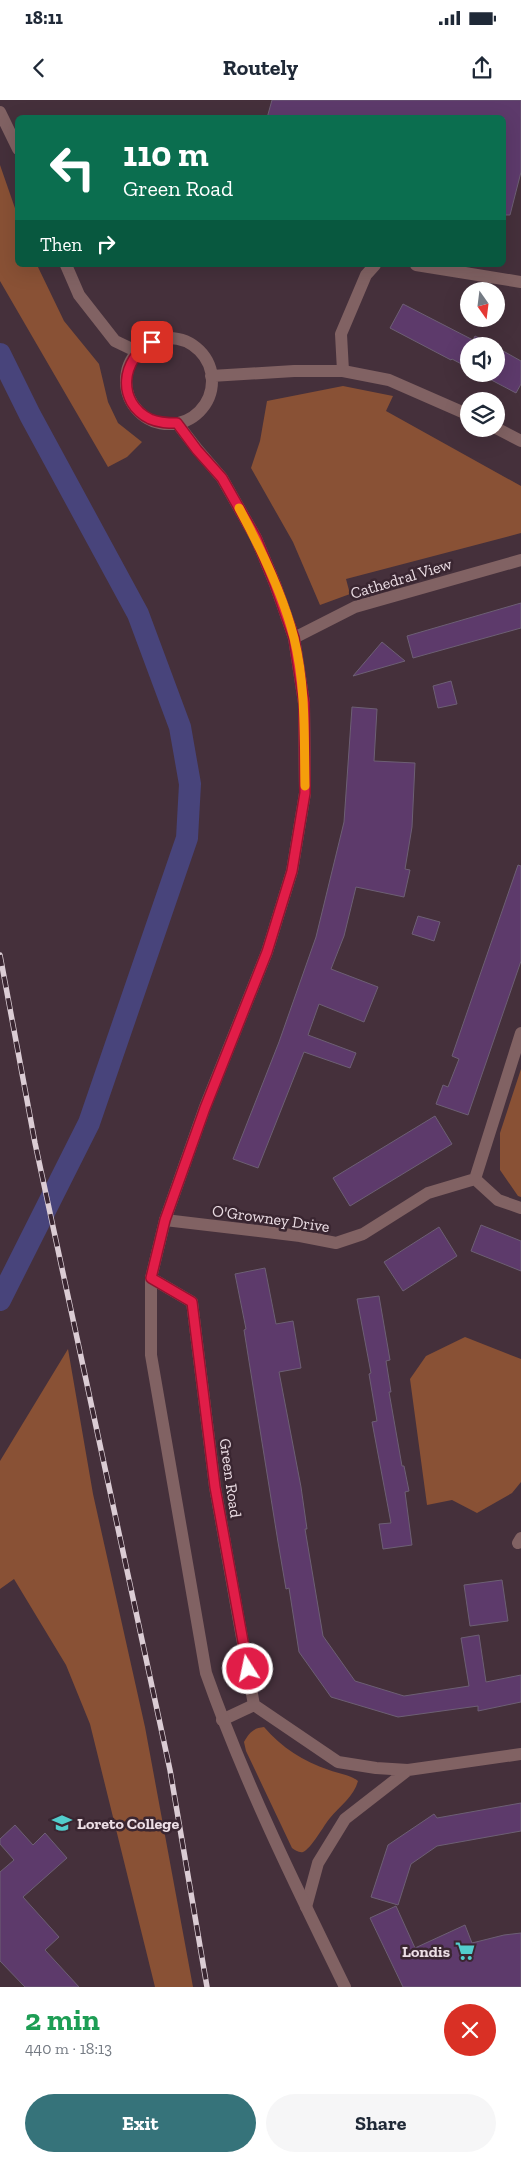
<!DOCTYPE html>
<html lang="en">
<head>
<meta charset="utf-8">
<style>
  :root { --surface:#fff; --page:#f6f6f7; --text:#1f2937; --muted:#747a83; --accent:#36737a }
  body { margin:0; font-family:"Zilla Slab",serif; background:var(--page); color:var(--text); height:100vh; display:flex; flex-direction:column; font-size:19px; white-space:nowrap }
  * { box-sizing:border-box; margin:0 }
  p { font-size:16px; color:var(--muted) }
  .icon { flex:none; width:28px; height:28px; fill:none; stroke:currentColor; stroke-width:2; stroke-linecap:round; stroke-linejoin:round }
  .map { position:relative; height:1887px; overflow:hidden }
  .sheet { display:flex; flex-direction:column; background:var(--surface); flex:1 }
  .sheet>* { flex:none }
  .hud { position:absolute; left:15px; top:15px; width:491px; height:152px; border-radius:8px; box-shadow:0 5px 20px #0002; background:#0b6e4f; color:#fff; overflow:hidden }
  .needle { width:32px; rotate:166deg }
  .buttons { position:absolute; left:460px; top:182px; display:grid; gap:10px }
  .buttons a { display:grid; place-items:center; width:45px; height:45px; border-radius:50%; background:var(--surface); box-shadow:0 5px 20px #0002; font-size:25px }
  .pin { position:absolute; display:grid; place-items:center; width:42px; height:42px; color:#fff; margin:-21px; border-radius:10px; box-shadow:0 2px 8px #0006 }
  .me { position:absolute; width:55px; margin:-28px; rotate:350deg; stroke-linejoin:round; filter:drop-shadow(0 0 4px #0008) }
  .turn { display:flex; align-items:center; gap:18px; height:105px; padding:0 25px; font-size:22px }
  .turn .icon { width:65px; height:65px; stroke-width:2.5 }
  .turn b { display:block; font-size:35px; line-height:42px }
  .then { display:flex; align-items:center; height:48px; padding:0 25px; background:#0003; gap:10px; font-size:19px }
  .round { display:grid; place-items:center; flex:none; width:52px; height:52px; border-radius:26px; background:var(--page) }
  .headline { display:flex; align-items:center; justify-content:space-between; height:85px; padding:0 25px }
  h1 { font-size:30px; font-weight:700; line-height:38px; color:#1e9e55 }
  .action { display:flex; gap:10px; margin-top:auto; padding:10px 25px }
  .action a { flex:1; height:58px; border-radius:30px; background:var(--accent); color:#fff; font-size:20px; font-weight:700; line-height:58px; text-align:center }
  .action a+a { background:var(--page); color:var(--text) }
  .status { display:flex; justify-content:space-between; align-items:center; height:35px; padding:0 25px; background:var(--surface); direction:ltr }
  .status svg { height:14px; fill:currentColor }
  header { display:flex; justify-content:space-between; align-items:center; height:65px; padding:0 25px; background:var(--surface); font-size:22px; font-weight:700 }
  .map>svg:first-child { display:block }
  .green { fill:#895135 }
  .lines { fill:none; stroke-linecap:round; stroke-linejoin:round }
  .canal { stroke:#48447b; stroke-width:22 }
  .building { fill:#5d3a6b; stroke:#6d5f74 }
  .minor { stroke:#816263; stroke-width:12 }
  .tertiary { stroke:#816263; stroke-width:12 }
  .rail-casing { stroke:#dbccd4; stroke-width:5.5 }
  .rail { stroke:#3a2631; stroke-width:4; stroke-dasharray:11; stroke-linecap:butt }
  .route-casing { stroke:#92132f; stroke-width:12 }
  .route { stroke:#e11d48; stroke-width:9 }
  .slow { stroke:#f59e0b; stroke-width:9 }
  .labels { text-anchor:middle; stroke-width:5; stroke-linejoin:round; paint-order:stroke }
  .street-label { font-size:16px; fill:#ecdee5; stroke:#3a2631 }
  .poi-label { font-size:16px; font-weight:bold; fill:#ecdee5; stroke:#3a2631; text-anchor:start }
</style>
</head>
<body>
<div class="status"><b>18:11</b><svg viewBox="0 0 49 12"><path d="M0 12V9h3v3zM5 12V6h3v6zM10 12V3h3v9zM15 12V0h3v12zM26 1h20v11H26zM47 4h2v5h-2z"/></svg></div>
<header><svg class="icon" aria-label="back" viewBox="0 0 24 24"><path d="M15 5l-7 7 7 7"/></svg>Routely<svg class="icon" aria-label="share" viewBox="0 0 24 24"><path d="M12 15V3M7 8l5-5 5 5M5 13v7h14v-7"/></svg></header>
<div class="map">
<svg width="521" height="1887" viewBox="0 0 521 1887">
  <rect width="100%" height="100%" fill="#45303b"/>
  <path class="green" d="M 0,65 L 17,114 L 18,165 L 37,165 L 64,221 L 99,264 L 108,302 L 118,323 L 142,342 L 127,357 L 108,367 L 0,181 Z
    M 343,286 L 393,296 L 386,311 L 521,386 L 521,433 L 346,479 L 350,494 L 320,505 L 293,442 L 251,368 L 260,341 L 267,301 Z
    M 521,969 L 521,1097 L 518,1096 L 500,1070 L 500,1033 Z
    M 465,1237 L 521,1259 L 521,1382 L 512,1393 L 477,1413 L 452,1400 L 427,1405 L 410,1279 L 426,1256 Z
    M 68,1249 L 93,1394 L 145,1627 L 193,1887 L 155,1887 L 90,1624 L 66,1565 L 14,1479 L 0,1489 L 0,1361 Z
    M 264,1627 C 282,1648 303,1661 329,1670 C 339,1674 349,1674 358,1681 C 354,1696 340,1706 330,1718 C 324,1725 311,1749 303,1752 C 299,1753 295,1750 292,1748 L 246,1651 L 244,1642 C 249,1633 253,1628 264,1627 Z"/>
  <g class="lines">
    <path class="canal" d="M 0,254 L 30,315 L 138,514 L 180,627 L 190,684 L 187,738 L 89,1023 L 0,1200"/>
  </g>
  <path class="building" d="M 272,0 L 521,0 L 521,72 L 510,115 L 504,115 L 504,18 L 267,18 Z
    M 403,204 L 473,240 L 475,236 L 495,246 L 469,246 L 469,268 L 452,259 L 451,260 L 390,228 Z
    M 496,247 L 521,261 L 521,284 L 516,293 L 480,274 L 496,274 Z
    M 521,503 L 521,528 L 413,558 L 407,536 Z
    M 382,542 L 405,561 L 353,576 Z
    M 451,581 L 457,604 L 438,608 L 433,586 Z
    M 352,607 L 377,609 L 374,661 L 415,663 L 412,727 L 405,769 L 410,770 L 404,797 L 356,787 L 344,836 L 331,869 L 378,887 L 364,922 L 319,904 L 308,935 L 356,953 L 350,968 L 304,952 L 258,1068 L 233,1059 L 279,942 L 316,837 L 344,722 Z
    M 518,765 L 521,766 L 521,861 L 468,1015 L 436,1004 L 443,985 L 448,987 L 459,959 L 452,956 Z
    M 418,816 L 440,822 L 434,841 L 412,834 Z
    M 435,1016 L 452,1044 L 350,1106 L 333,1078 Z
    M 481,1125 L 521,1141 L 521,1171 L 471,1151 Z
    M 439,1127 L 457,1156 L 403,1191 L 384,1162 Z
    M 265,1168 L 276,1224 L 293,1221 L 301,1268 L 279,1272 L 301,1387 L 307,1429 L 305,1429 L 323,1536 L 355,1581 L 404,1596 L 469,1586 L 461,1538 L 479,1535 L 486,1582 L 521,1575 L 521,1602 L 478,1611 L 478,1606 L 398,1617 L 331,1597 L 299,1552 L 289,1488 L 286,1489 L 278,1442 L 244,1230 L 246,1229 L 235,1174 Z
    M 379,1196 L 390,1260 L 386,1261 L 391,1292 L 389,1292 L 402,1366 L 404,1366 L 409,1391 L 405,1392 L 412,1445 L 383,1449 L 379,1424 L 391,1423 L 372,1322 L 377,1321 L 369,1274 L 371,1273 L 357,1199 Z
    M 502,1480 L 508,1521 L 470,1526 L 464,1485 Z
    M 521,1703 L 521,1731 L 437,1746 L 411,1764 L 398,1805 L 371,1797 L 388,1745 L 434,1714 L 437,1718 Z
    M 15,1725 L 33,1745 L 45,1733 L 67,1758 L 23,1797 L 59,1837 L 45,1850 L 79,1887 L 25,1887 L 0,1861 L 0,1772 L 14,1760 L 0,1744 L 0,1739 Z
    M 396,1806 L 415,1848 L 465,1825 L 472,1843 L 504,1835 L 521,1833 L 521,1887 L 403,1887 L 370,1818 Z"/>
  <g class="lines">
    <path class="minor" d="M 416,165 L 521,182
      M 343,271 L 341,234 L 366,175 L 375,165
      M 294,538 L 355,507 L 521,460
      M 475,1079 L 521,933
      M 475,1079 L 498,1100 L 521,1108
      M 165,1120 L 300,1136 L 336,1143 L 363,1134 L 428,1093 L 475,1079
      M 151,1178 L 192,1202 L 215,1387 L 254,1605 L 222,1620
      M 518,1443 L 521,1438
      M 254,1605 L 338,1662 L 376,1668 L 408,1670 L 521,1654
      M 306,1807 L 318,1763 L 345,1719 L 408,1670"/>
    <path class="tertiary" d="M 0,12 L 18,49
      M 66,165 L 79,195 L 115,241 L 138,252
      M126 281a43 43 0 1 1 86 0a43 43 0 1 1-86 0Z
      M 211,276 L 294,271 L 343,271 L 389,280 L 469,315
      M 177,323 L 197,349 L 222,378 L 256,438 L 275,484 L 294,538 L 304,603 L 305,693 L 292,771 L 267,852 L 205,1007 L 165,1120 L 151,1178 L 151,1255 L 206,1573 C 244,1681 295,1785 345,1887
      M 496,328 L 521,341"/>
    <defs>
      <path id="rail" d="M 0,855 L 35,1043 L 170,1670 L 207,1887"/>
    </defs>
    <use href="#rail" class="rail-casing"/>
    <use href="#rail" class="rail"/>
  </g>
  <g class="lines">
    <defs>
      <path id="route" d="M 152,242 C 121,259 116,302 150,319 C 159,323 168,323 177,323 L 197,350 L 222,378 L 256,438 L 275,484 L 294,538 L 304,603 L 305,693 L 292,771 L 267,852 L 205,1008 L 165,1120 L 151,1178 L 192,1202 L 215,1387 L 248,1569"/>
    </defs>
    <use href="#route" class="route-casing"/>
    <use href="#route" class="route"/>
    <path class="slow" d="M 239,408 C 260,447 283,494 294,538 C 306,586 304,637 305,686"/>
  </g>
  <defs>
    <symbol id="school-bare" viewBox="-9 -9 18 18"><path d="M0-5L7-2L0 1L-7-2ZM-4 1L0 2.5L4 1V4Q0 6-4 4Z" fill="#52cdcd" stroke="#3a2631" stroke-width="2.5" paint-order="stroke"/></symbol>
    <symbol id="supermarket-bare" viewBox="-9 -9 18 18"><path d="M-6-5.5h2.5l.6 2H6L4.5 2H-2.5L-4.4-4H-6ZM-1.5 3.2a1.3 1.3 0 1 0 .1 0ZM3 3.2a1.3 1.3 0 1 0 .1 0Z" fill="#52cdcd" stroke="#3a2631" stroke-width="2.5" paint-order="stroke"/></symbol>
  </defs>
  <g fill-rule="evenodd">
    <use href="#school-bare" x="48" y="1709" width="28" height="28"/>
    <use href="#supermarket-bare" x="451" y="1837" width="28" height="28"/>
  </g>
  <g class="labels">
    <g class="street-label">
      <text transform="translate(401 478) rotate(-17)" y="6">Cathedral View</text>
      <text transform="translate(271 1118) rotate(8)" y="6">O'Growney Drive</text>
      <text transform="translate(231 1378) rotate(82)" y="6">Green Road</text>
    </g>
    <g class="poi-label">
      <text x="77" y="1729">Loreto College</text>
      <text x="450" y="1857" text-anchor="end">Londis</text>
    </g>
  </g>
</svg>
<div class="buttons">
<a><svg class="needle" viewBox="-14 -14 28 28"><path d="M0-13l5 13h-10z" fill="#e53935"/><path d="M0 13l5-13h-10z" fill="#747a83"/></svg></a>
<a><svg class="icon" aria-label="sound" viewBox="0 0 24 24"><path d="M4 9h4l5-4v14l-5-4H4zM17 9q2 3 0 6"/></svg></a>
<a><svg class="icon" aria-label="layers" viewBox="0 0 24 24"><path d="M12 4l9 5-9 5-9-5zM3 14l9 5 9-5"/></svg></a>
</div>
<div class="pin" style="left:152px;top:242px;background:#d93025"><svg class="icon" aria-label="arrive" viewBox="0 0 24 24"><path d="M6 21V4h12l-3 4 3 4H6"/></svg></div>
<svg class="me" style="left:248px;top:1569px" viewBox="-20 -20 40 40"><circle r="17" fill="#e11d48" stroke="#fff" stroke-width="3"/><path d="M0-11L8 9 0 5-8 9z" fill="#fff"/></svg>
<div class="hud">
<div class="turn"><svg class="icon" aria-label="left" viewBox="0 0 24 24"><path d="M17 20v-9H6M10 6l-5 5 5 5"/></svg><div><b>110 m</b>Green Road</div></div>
<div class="then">Then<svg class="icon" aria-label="right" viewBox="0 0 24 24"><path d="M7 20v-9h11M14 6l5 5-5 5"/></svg></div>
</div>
</div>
<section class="sheet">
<div class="headline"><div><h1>2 min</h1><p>440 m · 18:13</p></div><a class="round" style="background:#d93025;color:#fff"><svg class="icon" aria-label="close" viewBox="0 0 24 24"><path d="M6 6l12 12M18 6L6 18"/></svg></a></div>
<div class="action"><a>Exit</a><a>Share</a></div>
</section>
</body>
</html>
